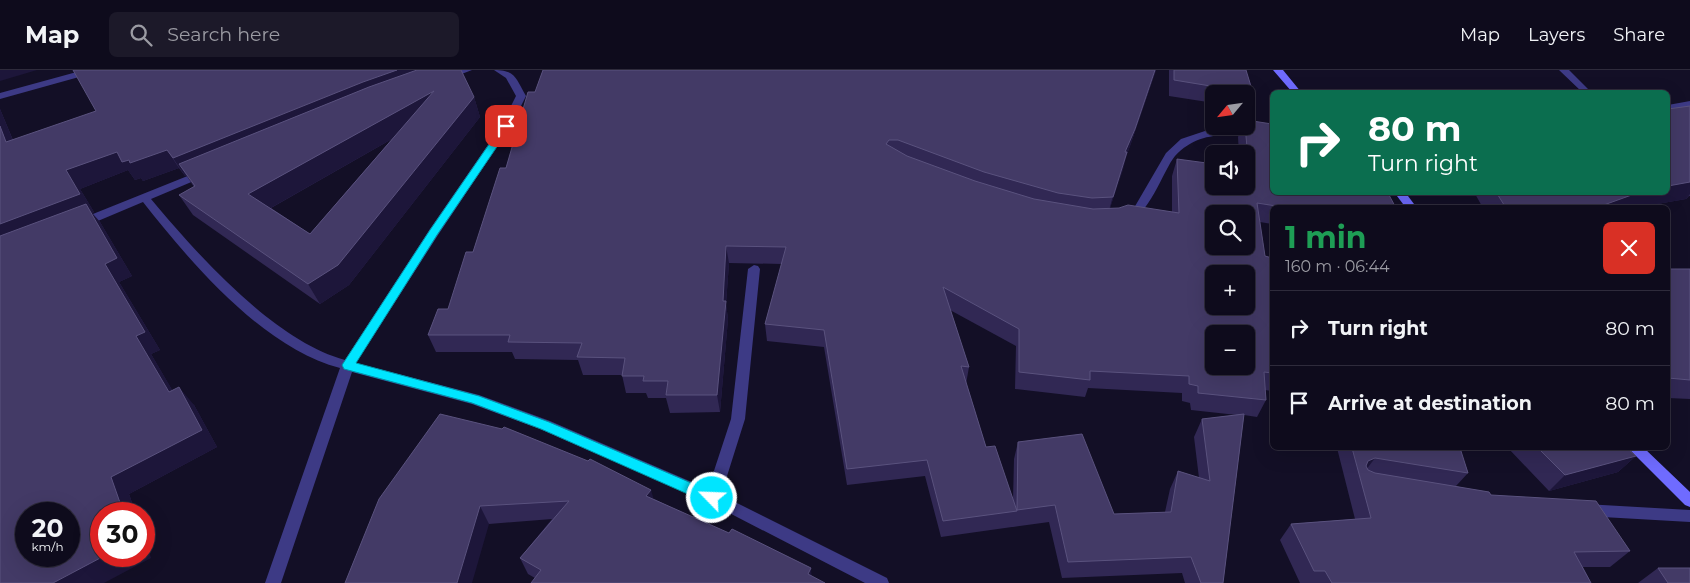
<!DOCTYPE html>
<html lang="en">
<head>
<meta charset="utf-8">
<style>
  :root { --surface:#0e0b1c; --page:#1c1929; --text:#f1f3f6; --muted:#9b9ba3; --line:#2e2b3b }
  body { margin:0; font-family:Montserrat,sans-serif; background:var(--page); color:var(--text); height:100vh; display:flex; flex-direction:column; font-size:19px; white-space:nowrap }
  * { box-sizing:border-box; margin:0 }
  p { font-size:16px; color:var(--muted) }
  .icon { flex:none; width:28px; height:28px; fill:none; stroke:currentColor; stroke-width:2; stroke-linecap:round; stroke-linejoin:round }
  .map { position:relative; flex:1; overflow:hidden }
  .panel { position:absolute; left:1270px; top:135px; width:400px; height:245px; display:flex; flex-direction:column; background:var(--surface); border-radius:8px; box-shadow:0 5px 20px #0002,0 0 0 1px var(--line) }
  .panel>* { flex:none }
  .banner { position:absolute; left:1270px; top:20px; width:400px; height:105px; border-radius:8px; box-shadow:0 5px 20px #0002,0 0 0 1px var(--line); background:#0b6e4f; color:#fff; overflow:hidden }
  .needle { width:32px; rotate:241deg }
  .controls { position:absolute; left:1205px; top:15px; display:grid; gap:10px }
  .controls a { display:grid; place-items:center; width:50px; height:50px; border-radius:8px; background:var(--surface); box-shadow:0 5px 20px #0002,0 0 0 1px var(--line); font-size:25px }
  .speed { position:absolute; left:15px; top:432px; display:flex; gap:10px; font-size:25px; font-weight:700; text-align:center }
  .speed>* { display:grid; place-content:center; width:65px; height:65px; border-radius:50%; background:var(--surface); box-shadow:0 5px 20px #0002,0 0 0 1px var(--line); line-height:1 }
  .speed small { font-size:12px; font-weight:400 }
  .speed .limit { border:8px solid #d22; background:#fff; color:#111 }
  .pin { position:absolute; display:grid; place-items:center; width:42px; height:42px; color:#fff; margin:-21px; border-radius:10px; box-shadow:0 2px 8px #0006 }
  .me { position:absolute; width:55px; margin:-28px; rotate:294deg; stroke-linejoin:round; filter:drop-shadow(0 0 4px #0008) }
  .turn { display:flex; align-items:center; gap:18px; height:105px; padding:0 15px; font-size:22px }
  .turn .icon { width:65px; height:65px; stroke-width:2.5 }
  .turn b { display:block; font-size:35px; line-height:42px }
  .round { display:grid; place-items:center; flex:none; width:52px; height:52px; border-radius:8px; background:var(--page) }
  .summary { display:flex; align-items:center; justify-content:space-between; height:85px; padding:0 15px }
  h1 { font-size:30px; font-weight:700; line-height:38px; color:#1e9e55 }
  ul { padding:0; list-style:none }
  li { display:flex; align-items:center; gap:15px; height:75px; padding:0 15px; border-top:1px solid var(--line) }
  li div { flex:1 }
  li b { display:block; font-size:19px }
  li em { font-style:normal }
  header { display:flex; align-items:center; gap:30px; box-sizing:border-box; height:70px; padding:0 25px; background:var(--surface); border-bottom:1px solid var(--line) }
  header strong { font-size:24px }
  nav { display:flex; gap:28px; margin-inline-start:auto; font-size:18px }
  .search { width:350px; height:45px; background:var(--page); display:flex; align-items:center; gap:12px; box-sizing:border-box; padding:0 18px; border-radius:8px; color:var(--muted); font-size:19px }
  .map>svg:first-child { display:block }
  .lines { fill:none; stroke-linecap:round; stroke-linejoin:round }
  .lane { fill:#3d3a85; fill-rule:evenodd }
  .street { fill:#3d3a85; fill-rule:evenodd }
  .secondary { fill:#6f6bff; fill-rule:evenodd }
  .wall { fill:#312854; fill-rule:evenodd }
  .shaded-wall { fill:#1d163a }
  .building { fill:#433a66; stroke:#5a527e; fill-rule:evenodd }
  .route { fill:#00e5ff; stroke:#0095a6 }
</style>
</head>
<body>
<header>
<strong>Map</strong>
<div class="search"><svg class="icon" aria-label="search" viewBox="0 0 24 24"><circle cx="10" cy="10" r="6"/><path d="M15 15l6 6"/></svg>Search here</div>
<nav><a>Map</a><a>Layers</a><a>Share</a></nav>
</header>
<div class="map">
<svg width="1690" height="513" viewBox="0 0 1690 513">
  <rect width="100%" height="100%" fill="#130f26"/>
  <g class="lines">
    <path class="lane" d="M 1585,434 L 1690,440 L 1690,452 L 1585,446 L 1580,445 L 1578,440 L 1580,435 Z"/>
    <path class="street" d="M 84,0 L 99,0 L 97,2 L 0,29 L 0,23 Z
      M 458,0 L 472,0 L 446,10 L 441,7 Z
      M 494,0 C 516,0 516,9 526,26 L 511,56 L 438,165 L 356,293 L 479,325 L 550,351 L 708,419 L 731,349 L 748,199 L 754,195 L 758,196 L 760,199 L 745,349 L 721,425 L 887,508 L 889,513 L 865,513 L 708,432 L 540,359 L 472,334 L 352,302 L 281,513 L 265,513 L 340,298 C 263,278 191,193 143,132 L 86,156 L 78,156 L 76,153 L 78,150 L 200,101 L 208,101 L 209,103 L 208,105 L 151,129 C 197,184 274,271 345,290 L 430,159 L 501,56 L 516,26 L 506,8 Z
      M 1559,0 L 1569,0 L 1591,22 L 1582,22 Z
      M 1690,31 L 1690,37 L 1668,41 L 1668,35 Z
      M 1214,58 L 1272,62 L 1272,68 C 1237,67 1203,56 1175,86 C 1163,100 1146,156 1122,150 L 1120,147 L 1134,138 L 1166,83 L 1181,69 Z"/>
    <path class="secondary" d="M 1273,0 L 1283,0 L 1301,22 L 1292,22 Z
      M 1394,122 L 1405,122 L 1417,138 L 1406,138 Z
      M 1628,378 L 1644,378 L 1690,422 L 1690,437 L 1685,435 Z"/>
  </g>
  <path class="wall" d="M 543,0 L 1156,0 L 1130,76 L 1127,84 L 1110,138 L 1172,142 L 1172,106 L 1177,89 L 1246,116 L 1246,84 L 1239,84 L 1238,67 L 1242,56 L 1246,56 L 1272,122 L 1396,138 L 1272,138 L 1272,154 L 1260,152 L 1265,186 L 1272,188 L 1272,321 L 1265,320 L 1266,330 L 1257,347 L 1244,345 L 1223,513 L 1185,513 L 1182,503 L 1062,508 L 1049,452 L 1013,457 L 1012,457 L 941,467 L 925,406 L 847,415 L 824,277 L 767,271 L 765,254 L 782,194 L 729,193 L 726,234 L 728,249 L 720,342 L 670,343 L 666,328 L 648,328 L 646,323 L 626,323 L 622,305 L 583,305 L 578,290 L 515,289 L 512,282 L 436,282 L 428,265 L 448,239 L 473,182 L 535,22 ZM 950,240 L 1016,276 L 1015,319 L 1085,327 L 1088,318 L 1182,323 L 1182,331 L 1190,333 L 1191,340 L 1237,345 L 1202,349 L 1194,367 L 1199,408 L 1178,401 L 1170,419 L 1165,442 L 1114,444 L 1018,372 L 1014,389 L 1013,431 L 986,377 L 966,314 L 969,297 Z
    M 1169,0 L 1246,0 L 1253,23 L 1247,39 L 1246,39 L 1246,24 L 1214,24 L 1214,33 L 1169,26 Z
    M 474,27 L 480,47 L 349,215 L 320,234 L 193,145 L 179,125 L 194,117 L 186,105 L 185,106 L 179,98 L 143,111 L 141,108 L 135,110 L 128,100 L 80,119 L 94,142 L 92,143 L 100,152 L 132,206 L 119,212 L 160,280 L 151,284 L 172,320 L 194,335 L 217,377 L 129,424 L 136,444 L 101,444 L 151,488 L 0,513 L 0,39 L 13,70 ZM 392,69 L 310,164 L 271,138 Z
    M 1690,36 L 1690,126 L 1689,126 L 1686,129 L 1634,138 L 1483,138 L 1474,122 L 1668,122 Z
    M 1668,199 L 1690,199 L 1690,329 L 1668,328 Z
    M 1337,378 L 1460,378 L 1468,403 L 1456,416 L 1491,425 L 1630,481 L 1610,497 L 1583,497 L 1591,513 L 1300,513 L 1280,470 L 1291,454 L 1355,449 Z
    M 1508,378 L 1627,378 L 1636,386 L 1618,402 L 1549,421 Z
    M 379,429 L 654,429 L 812,506 L 535,508 L 528,504 L 520,488 L 552,449 L 489,454 Z
    M 1658,498 L 1690,513 L 1638,513 Z"/>
  <path class="shaded-wall" d="M 0,0 L 37,0 L 0,11 Z
    M 397,0 L 453,0 L 179,94 L 186,105 L 185,106 L 173,88 L 363,12 Z
    M 1155,0 L 1156,0 L 1130,76 L 1127,84 L 1123,100 L 1108,144 L 1125,82 Z
    M 434,21 L 441,41 L 260,144 L 248,124 Z
    M 474,27 L 480,47 L 349,215 L 320,234 L 308,214 Z
    M 0,39 L 21,90 L 6,72 L 0,56 Z
    M 167,80 L 179,98 L 143,111 L 141,108 L 135,110 L 128,100 L 80,119 L 94,142 L 92,143 L 100,152 L 132,206 L 119,212 L 160,280 L 151,284 L 184,340 L 0,178 L 0,154 L 66,100 L 117,82 L 129,90 Z
    M 1690,112 L 1690,124 L 1686,129 L 1634,138 L 1600,138 L 1601,136 L 1640,122 L 1668,122 L 1668,116 Z
    M 726,176 L 729,193 L 726,234 L 728,249 L 720,342 L 717,325 Z
    M 179,317 L 194,335 L 217,377 L 129,424 L 136,444 L 124,444 L 111,407 Z
    M 1636,386 L 1618,402 L 1549,421 L 1565,405 Z
    M 1375,388 L 1363,404 L 1368,391 Z
    M 651,420 L 656,437 L 646,426 Z
    M 480,436 L 489,454 L 472,513 L 457,513 Z
    M 144,466 L 151,488 L 104,513 L 53,513 L 104,486 L 144,486 Z
    M 811,498 L 812,513 L 808,504 Z"/>
  <path class="building" d="M 73,0 L 397,0 L 363,12 L 173,88 L 167,80 L 130,93 L 129,90 L 122,92 L 117,82 L 66,100 L 80,124 L 0,154 L 0,56 L 6,72 L 96,41 Z
    M 417,0 L 461,0 L 474,27 L 338,195 L 308,214 L 179,125 L 195,116 L 179,94 L 369,17 ZM 434,21 L 310,164 L 248,124 Z
    M 543,0 L 1155,0 L 1135,59 L 1125,82 L 1127,82 L 1113,127 L 1092,128 L 1058,123 L 984,102 L 898,70 L 889,70 L 886,74 L 907,86 L 975,111 L 1034,129 L 1093,139 L 1119,138 L 1128,135 L 1179,143 L 1177,89 L 1214,94 L 1214,116 L 1246,116 L 1246,98 L 1249,98 L 1245,56 L 1246,56 L 1246,50 L 1272,54 L 1272,122 L 1339,122 L 1389,125 L 1396,138 L 1289,138 L 1257,133 L 1265,186 L 1272,188 L 1272,303 L 1264,302 L 1266,330 L 1198,323 L 1198,316 L 1189,314 L 1189,306 L 1090,301 L 1090,310 L 1019,302 L 1019,259 L 943,217 L 969,297 L 961,296 L 986,377 L 995,376 L 1017,441 L 943,451 L 927,390 L 847,399 L 824,260 L 765,254 L 786,177 L 726,176 L 723,231 L 726,231 L 717,325 L 666,325 L 668,311 L 643,311 L 644,306 L 622,306 L 625,288 L 577,287 L 582,273 L 508,272 L 510,265 L 428,265 L 438,239 L 448,239 L 466,182 L 473,182 L 500,98 L 506,98 L 528,22 L 535,22 ZM 1214,144 L 1246,144 L 1246,176 L 1214,176 ZM 1214,204 L 1246,204 L 1246,236 L 1214,236 ZM 1214,264 L 1246,264 L 1246,296 L 1214,296 Z
    M 1174,0 L 1246,0 L 1253,23 L 1174,10 Z
    M 1690,36 L 1690,112 L 1668,116 L 1668,39 Z
    M 1496,122 L 1640,122 L 1601,136 L 1602,138 L 1506,138 Z
    M 86,134 L 117,188 L 105,194 L 145,262 L 136,266 L 169,322 L 179,317 L 202,360 L 111,407 L 124,444 L 101,444 L 101,486 L 104,486 L 53,513 L 0,513 L 0,166 ZM 26,444 L 69,444 L 69,486 L 26,486 Z
    M 1668,199 L 1690,199 L 1690,310 L 1668,308 Z
    M 440,344 L 502,359 L 504,357 L 588,391 L 590,389 L 651,420 L 646,426 L 729,463 L 732,459 L 811,498 L 808,504 L 825,513 L 531,513 L 541,500 L 520,488 L 569,431 L 480,436 L 457,513 L 345,513 L 379,429 Z
    M 1244,344 L 1223,513 L 1201,513 L 1191,487 L 1068,492 L 1055,435 L 1017,440 L 1018,372 L 1082,364 L 1114,444 L 1171,442 L 1178,401 L 1210,411 L 1202,349 Z
    M 1352,378 L 1460,378 L 1468,403 L 1375,388 L 1368,391 L 1366,396 L 1368,400 L 1375,403 L 1489,422 L 1491,425 L 1596,431 L 1630,481 L 1574,482 L 1591,513 L 1332,513 L 1325,501 L 1314,501 L 1291,454 L 1371,448 Z
    M 1538,378 L 1627,378 L 1636,386 L 1565,405 Z
    M 1658,498 L 1690,498 L 1690,513 L 1668,513 Z"/>
  <path class="route" d="M 506,53 L 511,56 L 437,165 L 356,293 L 479,326 L 549,352 L 717,424 L 719,428 L 717,433 L 712,434 L 708,433 L 541,359 L 472,333 L 344,299 L 342,295 L 344,292 L 430,160 L 503,54 Z"/>
</svg>
<div class="controls">
<a><svg class="needle" viewBox="-14 -14 28 28"><path d="M0-13l5 13h-10z" fill="#e53935"/><path d="M0 13l5-13h-10z" fill="#9b9ba3"/></svg></a>
<a><svg class="icon" aria-label="sound" viewBox="0 0 24 24"><path d="M4 9h4l5-4v14l-5-4H4zM17 9q2 3 0 6"/></svg></a>
<a><svg class="icon" aria-label="search" viewBox="0 0 24 24"><circle cx="10" cy="10" r="6"/><path d="M15 15l6 6"/></svg></a>
<a>+</a>
<a>−</a>
</div>
<div class="speed"><div>20<small>km/h</small></div><div class="limit">30</div></div>
<div class="pin" style="left:506px;top:56px;background:#d93025"><svg class="icon" aria-label="arrive" viewBox="0 0 24 24"><path d="M6 21V4h12l-3 4 3 4H6"/></svg></div>
<svg class="me" style="left:712px;top:428px" viewBox="-20 -20 40 40"><circle r="17" fill="#00e5ff" stroke="#fff" stroke-width="3"/><path d="M0-11L8 9 0 5-8 9z" fill="#fff"/></svg>
<div class="banner">
<div class="turn"><svg class="icon" aria-label="right" viewBox="0 0 24 24"><path d="M7 20v-9h11M14 6l5 5-5 5"/></svg><div><b>80 m</b>Turn right</div></div>
</div>
<section class="panel">
<div class="summary"><div><h1>1 min</h1><p>160 m · 06:44</p></div><a class="round" style="background:#d93025;color:#fff"><svg class="icon" aria-label="close" viewBox="0 0 24 24"><path d="M6 6l12 12M18 6L6 18"/></svg></a></div>
<ul>
<li><svg class="icon" aria-label="right" viewBox="0 0 24 24"><path d="M7 20v-9h11M14 6l5 5-5 5"/></svg><div><b>Turn right</b></div><em>80 m</em></li>
<li><svg class="icon" aria-label="arrive" viewBox="0 0 24 24"><path d="M6 21V4h12l-3 4 3 4H6"/></svg><div><b>Arrive at destination</b></div><em>80 m</em></li>
</ul>
</section>
</div>
</body>
</html>
